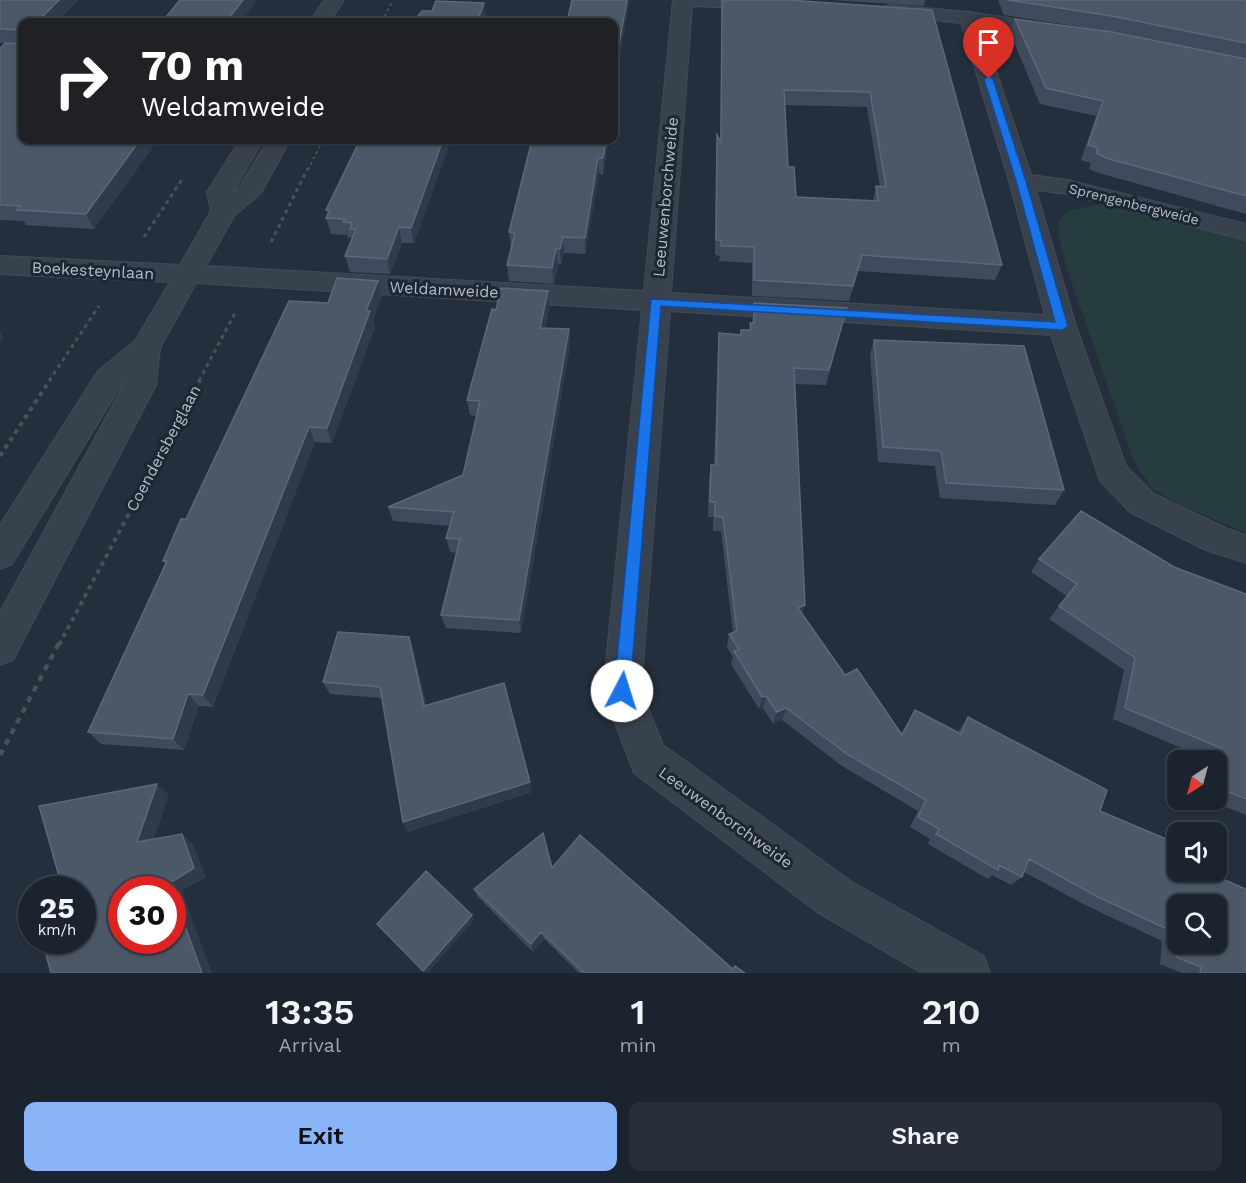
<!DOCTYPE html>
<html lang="en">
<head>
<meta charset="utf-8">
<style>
  :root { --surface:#1b232e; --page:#282f3a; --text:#f1f3f6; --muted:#a0a4aa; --line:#39404a; --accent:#8ab4f8 }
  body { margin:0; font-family:"Work Sans",sans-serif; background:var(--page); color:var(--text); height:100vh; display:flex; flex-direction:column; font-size:22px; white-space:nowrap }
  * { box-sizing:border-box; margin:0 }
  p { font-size:20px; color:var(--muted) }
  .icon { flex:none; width:33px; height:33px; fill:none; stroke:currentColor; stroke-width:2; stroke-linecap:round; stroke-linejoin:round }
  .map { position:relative; height:973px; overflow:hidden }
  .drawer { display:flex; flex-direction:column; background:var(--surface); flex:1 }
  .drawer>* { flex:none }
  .hud { position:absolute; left:18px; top:18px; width:600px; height:126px; border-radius:12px; box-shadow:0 2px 4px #0004,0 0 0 2px var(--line); background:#202124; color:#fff; overflow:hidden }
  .needle { width:39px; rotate:216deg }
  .controls { position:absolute; left:1167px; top:750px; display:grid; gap:12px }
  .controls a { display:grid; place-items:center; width:60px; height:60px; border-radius:12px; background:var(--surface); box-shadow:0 2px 4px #0004,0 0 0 2px var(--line); font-size:30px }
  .speed { position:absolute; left:18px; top:876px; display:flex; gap:12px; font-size:30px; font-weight:700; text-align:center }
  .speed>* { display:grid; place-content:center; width:78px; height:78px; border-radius:50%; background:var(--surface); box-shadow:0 2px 4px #0004,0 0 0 2px var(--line); line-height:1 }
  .speed small { font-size:15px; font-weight:400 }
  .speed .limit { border:9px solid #d22; background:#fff; color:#111 }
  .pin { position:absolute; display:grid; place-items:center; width:51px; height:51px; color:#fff; margin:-62px -26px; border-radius:50% 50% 50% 0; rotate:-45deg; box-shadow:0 0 6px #0007 }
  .pin .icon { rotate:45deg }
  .me { position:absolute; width:66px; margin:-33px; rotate:5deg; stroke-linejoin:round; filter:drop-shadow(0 0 4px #0008) }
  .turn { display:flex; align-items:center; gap:21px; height:126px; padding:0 24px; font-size:27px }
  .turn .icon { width:78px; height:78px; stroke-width:2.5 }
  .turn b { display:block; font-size:42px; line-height:51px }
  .eta { display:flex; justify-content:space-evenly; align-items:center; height:102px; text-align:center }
  .eta b { font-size:36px; font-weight:600; line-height:42px }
  .action { display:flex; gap:12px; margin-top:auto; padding:12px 24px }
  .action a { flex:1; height:69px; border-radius:12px; background:var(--accent); color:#111; font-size:24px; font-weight:600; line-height:69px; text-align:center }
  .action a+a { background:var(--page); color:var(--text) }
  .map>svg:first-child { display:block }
  .green { fill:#263c3f }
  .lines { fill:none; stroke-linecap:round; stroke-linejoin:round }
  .minor-casing { stroke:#414a57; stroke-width:2 }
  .path-far3 { stroke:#3f5557; stroke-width:2; stroke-dasharray:3 3; stroke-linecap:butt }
  .path-far2 { stroke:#3f5557; stroke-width:3; stroke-dasharray:4 4; stroke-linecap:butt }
  .path-far1 { stroke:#3f5557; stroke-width:4; stroke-dasharray:4.5 4.5; stroke-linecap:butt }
  .path { stroke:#3f5557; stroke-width:4.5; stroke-dasharray:6 6; stroke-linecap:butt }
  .minor { fill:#38414e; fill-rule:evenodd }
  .wall { fill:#3f4b5c; fill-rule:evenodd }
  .shaded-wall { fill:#2f3b4b }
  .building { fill:#4b5868; stroke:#5c6777; stroke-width:1.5; fill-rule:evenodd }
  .route { fill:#1a73e8; stroke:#114b97; stroke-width:1.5 }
  .labels { text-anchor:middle; stroke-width:6; stroke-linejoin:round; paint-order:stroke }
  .far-street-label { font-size:14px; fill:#b4bcc9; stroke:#1d2633 }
  .street-label { font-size:16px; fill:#b4bcc9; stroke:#1d2633 }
</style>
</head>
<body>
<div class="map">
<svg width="1246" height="973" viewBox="0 0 1246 973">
  <rect width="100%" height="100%" fill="#242f3e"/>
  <path class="green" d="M 1104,204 L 1246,240 L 1246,533 L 1179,504 L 1152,489 L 1133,459 L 1066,266 C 1053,215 1051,212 1104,204 Z"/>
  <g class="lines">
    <defs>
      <path id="minor" d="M 324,0 L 344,0 L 330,22 L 310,22 Z
        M 673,0 L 774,0 L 776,3 L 766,9 L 692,6 L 671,293 L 1045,315 L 1009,181 L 961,23 L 883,15 L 880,11 L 883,7 L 890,5 L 969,12 L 1066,27 L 1069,31 L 1066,35 L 1059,37 L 981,26 L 1031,175 L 1067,180 L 1246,224 L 1246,240 L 1067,194 L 1036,190 L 1076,326 L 1126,466 L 1154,494 L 1228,529 L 1246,535 L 1246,563 L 1206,550 L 1130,512 L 1100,481 L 1051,335 L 670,311 L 641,691 L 663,745 L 852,882 L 984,956 L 990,973 L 922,973 L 820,914 L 634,773 L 603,691 L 642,310 L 196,283 L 160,348 L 156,385 L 13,660 L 0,665 L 0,612 L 126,381 L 120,387 L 12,564 L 0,569 L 0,525 L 98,371 L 135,341 L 170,282 L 0,274 L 0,256 L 180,265 L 211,211 L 207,192 L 240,140 L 263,140 L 232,194 L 239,188 L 268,140 L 290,140 L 261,193 L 234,216 L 206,266 L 644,291 Z"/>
    </defs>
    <use href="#minor" class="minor-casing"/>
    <path class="path-far3" d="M 382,22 L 393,0
      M 308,170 L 323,140"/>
    <path class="path-far2" d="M 144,237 L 183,178
      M 271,242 L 308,168
      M 49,381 L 99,306
      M 199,381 L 235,313"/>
    <path class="path-far1" d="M 0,456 L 50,380
      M 59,645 L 200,380"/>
    <path class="path" d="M 0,755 L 59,643"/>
    <use href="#minor" class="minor"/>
  </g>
  <path class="wall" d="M 0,0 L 22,22 L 22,44 L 0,43 Z
    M 722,0 L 932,10 L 1002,265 L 995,280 L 858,271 L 849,301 L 752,296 L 752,263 L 719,261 L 720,256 L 715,255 L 716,151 L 717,135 L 720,140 ZM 785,105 L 867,107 L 880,187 L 876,186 L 873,201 L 796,197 L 788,167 Z
    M 833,0 L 925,0 L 924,6 Z
    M 998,0 L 1246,0 L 1246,214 L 1099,173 L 1089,169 L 1091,163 L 1081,160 L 1096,116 L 1040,104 L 1010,33 L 1015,19 L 1184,47 L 1106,31 L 1004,15 Z
    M 0,49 L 158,140 L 94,229 L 26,225 L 24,221 L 0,220 Z
    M 360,140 L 451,140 L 414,243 L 402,243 L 390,274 L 350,272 L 345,256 L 352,238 L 348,238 L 347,235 L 331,234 L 326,218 L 328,215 L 326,210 Z
    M 531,140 L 609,140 L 603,174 L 599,174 L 585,254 L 564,253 L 561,265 L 558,264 L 554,284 L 509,281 L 507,265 L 511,248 L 509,232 L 531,142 Z
    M 382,297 L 373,320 L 375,327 L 332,443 L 315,442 L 213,707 L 199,706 L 184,750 L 101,744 L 88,732 L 165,564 L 163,561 L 186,519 L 328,303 Z
    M 754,303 L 847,308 L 826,385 L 795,384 L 805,605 L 802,614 L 845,675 L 901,734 L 915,710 L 958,732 L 968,717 L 1100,811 L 1246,973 L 1182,973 L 1160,964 L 1162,941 L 1085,905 L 1024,872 L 1022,877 L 1011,885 L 992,875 L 988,879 L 928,844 L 930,839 L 910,827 L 918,811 L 842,766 L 782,720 L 773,724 L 763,708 L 759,709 L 731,664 L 733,657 L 727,647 L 729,634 L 733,633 L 721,531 L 713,531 L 713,517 L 708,517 L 709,479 L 711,465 L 714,465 L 718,349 L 719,333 L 740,334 L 749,330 L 750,323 L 752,323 Z
    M 549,307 L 545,328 L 569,329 L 570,345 L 521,633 L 446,628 L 441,615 L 457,553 L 450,552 L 446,538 L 450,526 L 393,521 L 388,507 L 463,475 L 476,416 L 470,415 L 467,400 Z
    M 874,340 L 1064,490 L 1055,505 L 940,498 L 935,466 L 878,462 L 870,355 Z
    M 1039,559 L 1174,567 L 1246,594 L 1246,815 L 1208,800 L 1216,800 L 1216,760 L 1206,760 L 1207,759 L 1113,719 L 1124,670 L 1049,619 L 1067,596 L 1031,572 Z
    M 413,649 L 426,705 L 532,792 L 408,832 L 403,822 L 382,698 L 330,694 L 323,682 Z
    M 552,868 L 733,969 L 745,973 L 579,973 L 544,939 L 533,952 L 478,897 L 474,889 Z"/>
  <path class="shaded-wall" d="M 59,0 L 79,0 L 57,22 L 37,22 Z
    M 243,0 L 255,0 L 256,3 L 241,22 L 226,22 Z
    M 627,0 L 630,0 L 614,89 L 614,73 Z
    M 484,3 L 486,18 L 484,22 L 477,22 Z
    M 140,140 L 158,140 L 94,229 L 86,214 Z
    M 443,140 L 451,140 L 451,141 L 414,243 L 411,228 Z
    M 606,140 L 609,140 L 603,174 L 603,158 Z
    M 598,158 L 599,174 L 585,254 L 585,238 Z
    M 399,227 L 402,243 L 390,274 L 387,259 Z
    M 563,237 L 564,253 L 561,265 L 560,249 Z
    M 556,249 L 558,264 L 554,284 L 552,268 Z
    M 378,281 L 382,297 L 373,320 L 375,327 L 332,443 L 327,428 L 366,311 Z
    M 548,291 L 549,307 L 542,343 L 540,328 Z
    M 569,329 L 570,345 L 521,633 L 519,620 Z
    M 0,331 L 2,334 L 1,335 L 3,339 L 0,343 Z
    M 309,427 L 315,442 L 213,707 L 203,695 Z
    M 805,605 L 801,619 L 798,608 Z
    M 409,637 L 413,649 L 428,717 L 424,706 Z
    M 188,694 L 199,706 L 184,750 L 173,739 Z
    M 766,696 L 763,708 L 759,709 L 762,697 Z
    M 786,708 L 782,720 L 773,724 L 777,712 Z
    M 530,782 L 532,792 L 408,832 L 403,822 Z
    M 157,784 L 169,795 L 150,851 L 137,842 Z
    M 182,834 L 193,844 L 206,877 L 182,891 L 212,973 L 202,973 L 170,883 Z
    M 472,915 L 474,920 L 428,973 L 426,973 L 423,971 Z
    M 541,932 L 544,939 L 533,952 L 531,944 Z"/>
  <path class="building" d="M 0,0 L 59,0 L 37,22 L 22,22 L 22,30 L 0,29 Z
    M 180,0 L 243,0 L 226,22 L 162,22 Z
    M 572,0 L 627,0 L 614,73 L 614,22 L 567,22 Z
    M 722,0 L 788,0 L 932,10 L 1002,265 L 862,255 L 853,286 L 754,280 L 754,247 L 721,246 L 721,240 L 716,240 L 717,135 L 721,142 ZM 784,90 L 870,92 L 886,187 L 876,186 L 878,201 L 796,197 L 794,167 L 788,167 Z
    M 1008,0 L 1246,0 L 1246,43 L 1112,16 Z
    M 436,1 L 484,3 L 477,22 L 415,22 L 418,16 L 422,11 L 432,11 Z
    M 1015,19 L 1112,32 L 1246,59 L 1246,196 L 1106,158 L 1096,153 L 1098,148 L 1088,145 L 1103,101 L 1046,88 Z
    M 5,43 L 22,44 L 22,140 L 140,140 L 86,214 L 17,210 L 20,206 L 0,205 L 0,49 Z
    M 360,140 L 443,140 L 411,228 L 399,227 L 387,259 L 345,256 L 356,229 L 350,229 L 352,223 L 343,222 L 345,219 L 326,218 L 330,210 L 326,210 Z
    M 532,140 L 606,140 L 603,158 L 598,158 L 585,238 L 563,237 L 560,249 L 556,249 L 552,268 L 507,265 L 515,233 L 509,232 Z
    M 337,278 L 378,281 L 366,311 L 370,311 L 327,428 L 309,427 L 203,695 L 188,694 L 173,739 L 88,732 L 167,561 L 163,561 L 181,519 L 186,519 L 289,301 L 328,303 Z
    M 501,288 L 548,291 L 540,328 L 569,329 L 519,620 L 441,615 L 460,539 L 446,538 L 454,512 L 388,507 L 463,475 L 480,401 L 467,400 L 492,309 L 496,310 Z
    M 754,303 L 847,308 L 829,370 L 794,368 L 805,605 L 798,608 L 845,675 L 857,669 L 902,735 L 915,710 L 961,734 L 968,717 L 1107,790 L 1100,811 L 1178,844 L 1178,872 L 1206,872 L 1246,889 L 1246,973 L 1200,973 L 1201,967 L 1176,957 L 1178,938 L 1178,944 L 1216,944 L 1216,904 L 1178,904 L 1178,934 L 1098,897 L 1029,859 L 1022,877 L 999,865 L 998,870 L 936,834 L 939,829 L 918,817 L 926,800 L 847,754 L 786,708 L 777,712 L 766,696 L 762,697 L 734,651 L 739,649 L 729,634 L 737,631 L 723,517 L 715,516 L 715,502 L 710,502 L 711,465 L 716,465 L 719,333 L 741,335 L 741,330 L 751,330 L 750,323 L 754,323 Z
    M 874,340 L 1024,346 L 1064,490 L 946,483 L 941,451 L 883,447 Z
    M 1081,511 L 1174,567 L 1246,594 L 1246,799 L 1217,787 L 1221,748 L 1125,708 L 1135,658 L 1059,606 L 1077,584 L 1039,559 Z
    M 338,632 L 409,637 L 424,706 L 504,683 L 530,782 L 403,822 L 380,687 L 323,682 Z
    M 157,784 L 137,842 L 182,834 L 194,868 L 170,883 L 172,890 L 122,890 L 122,940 L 172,940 L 172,890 L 202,973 L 51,973 L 42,940 L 82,940 L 82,890 L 63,890 L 39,806 Z
    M 543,833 L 552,868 L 580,835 L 733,969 L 735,966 L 745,973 L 584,973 L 541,932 L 531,944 L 474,889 Z
    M 426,871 L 472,915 L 423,971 L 377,924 Z"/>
  <path class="route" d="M 989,76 L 993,79 L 1026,181 L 1068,326 L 1062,330 L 661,306 L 630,691 L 628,696 L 622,698 L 616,696 L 614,691 L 651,299 L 1055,322 L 1016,181 L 984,79 Z"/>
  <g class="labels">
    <g class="far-street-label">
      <text transform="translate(1134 204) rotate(14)" y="5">Sprengenbergweide</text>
    </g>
    <g class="street-label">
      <text transform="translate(665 197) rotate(-85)" y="6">Leeuwenborchweide</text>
      <text transform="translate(93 270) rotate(3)" y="6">Boekesteynlaan</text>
      <text transform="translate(444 289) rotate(3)" y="6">Weldamweide</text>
      <text transform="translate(163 448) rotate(-62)" y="6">Coendersberglaan</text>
      <text transform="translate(726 817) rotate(36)" y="6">Leeuwenborchweide</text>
    </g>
  </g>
</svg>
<div class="controls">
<a><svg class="needle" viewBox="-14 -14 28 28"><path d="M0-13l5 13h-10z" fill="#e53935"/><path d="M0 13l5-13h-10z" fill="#a0a4aa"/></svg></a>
<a><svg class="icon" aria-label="sound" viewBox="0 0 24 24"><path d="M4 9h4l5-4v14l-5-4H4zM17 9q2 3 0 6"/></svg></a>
<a><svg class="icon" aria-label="search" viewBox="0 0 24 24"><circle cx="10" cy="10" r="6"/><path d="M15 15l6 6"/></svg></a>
</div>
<div class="speed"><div>25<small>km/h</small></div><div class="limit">30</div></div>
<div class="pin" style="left:989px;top:79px;background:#d93025"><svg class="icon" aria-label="arrive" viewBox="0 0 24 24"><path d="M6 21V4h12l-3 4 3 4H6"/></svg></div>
<svg class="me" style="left:622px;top:691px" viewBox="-20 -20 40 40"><circle r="19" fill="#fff"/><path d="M0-13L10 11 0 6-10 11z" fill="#1a73e8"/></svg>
<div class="hud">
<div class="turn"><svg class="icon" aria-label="right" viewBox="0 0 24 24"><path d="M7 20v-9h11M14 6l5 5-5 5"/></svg><div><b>70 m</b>Weldamweide</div></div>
</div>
</div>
<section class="drawer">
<div class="eta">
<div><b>13:35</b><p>Arrival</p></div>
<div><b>1</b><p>min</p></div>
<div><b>210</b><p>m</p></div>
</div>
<div class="action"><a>Exit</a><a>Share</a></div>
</section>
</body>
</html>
